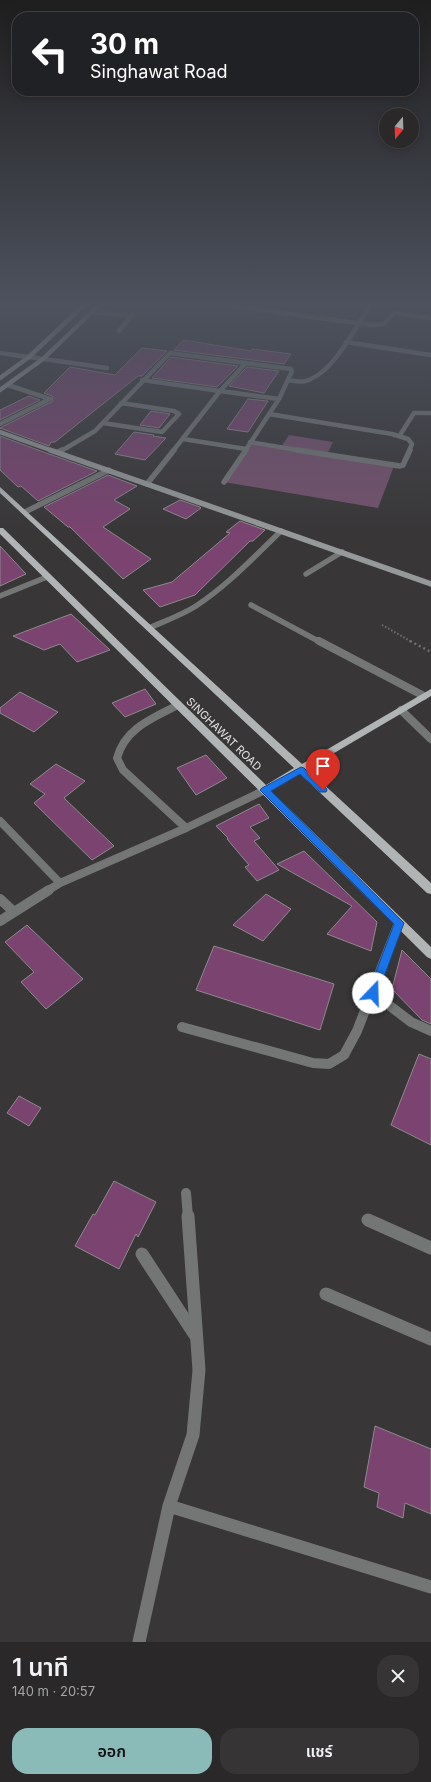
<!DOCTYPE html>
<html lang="th">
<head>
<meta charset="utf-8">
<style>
  :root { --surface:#2a2829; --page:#363435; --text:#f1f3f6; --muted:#a5a6a8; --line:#464446; --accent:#8bbbb9 }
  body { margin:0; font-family:Inter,"Noto Sans Thai",sans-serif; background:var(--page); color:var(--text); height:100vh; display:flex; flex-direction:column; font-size:15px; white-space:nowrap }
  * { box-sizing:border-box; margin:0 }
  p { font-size:13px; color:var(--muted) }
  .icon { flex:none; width:22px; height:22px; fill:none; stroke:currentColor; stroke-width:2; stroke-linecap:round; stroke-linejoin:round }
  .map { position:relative; height:1642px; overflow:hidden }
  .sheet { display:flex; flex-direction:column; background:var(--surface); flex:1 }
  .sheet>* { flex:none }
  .top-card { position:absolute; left:12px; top:12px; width:407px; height:84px; border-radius:16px; box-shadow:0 2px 10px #0003,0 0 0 1px var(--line); background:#202124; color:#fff; overflow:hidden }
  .needle { width:26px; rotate:199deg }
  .tools { position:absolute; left:379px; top:108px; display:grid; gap:8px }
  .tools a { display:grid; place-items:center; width:40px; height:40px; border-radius:50%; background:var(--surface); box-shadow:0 2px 10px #0003,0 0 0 1px var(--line); font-size:20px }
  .pin { position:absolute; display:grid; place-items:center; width:34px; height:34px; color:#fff; margin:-41px -17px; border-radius:50% 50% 50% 0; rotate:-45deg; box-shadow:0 0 4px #0007 }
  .pin .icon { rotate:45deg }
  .me { position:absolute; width:44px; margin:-22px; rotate:21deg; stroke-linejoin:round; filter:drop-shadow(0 0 3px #0008) }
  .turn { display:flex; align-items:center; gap:14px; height:84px; padding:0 12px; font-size:18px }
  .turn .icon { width:52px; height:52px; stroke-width:2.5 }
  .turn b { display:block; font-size:28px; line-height:34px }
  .round { display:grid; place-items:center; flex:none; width:42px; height:42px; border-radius:16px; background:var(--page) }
  .headline { display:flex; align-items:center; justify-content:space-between; height:68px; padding:0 12px }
  h1 { font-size:24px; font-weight:600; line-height:30px }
  .cta { display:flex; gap:8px; margin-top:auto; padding:8px 12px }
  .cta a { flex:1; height:46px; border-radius:16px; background:var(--accent); color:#111; font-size:16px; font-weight:600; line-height:46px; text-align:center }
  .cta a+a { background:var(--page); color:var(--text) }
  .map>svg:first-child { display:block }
  .green { fill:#75516e }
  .building { fill:#7a4370; stroke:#8d8a8c }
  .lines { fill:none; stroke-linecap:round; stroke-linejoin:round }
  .path-far1 { stroke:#716f70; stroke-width:2; stroke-dasharray:1.5 2; stroke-linecap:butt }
  .path { stroke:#716f70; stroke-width:2.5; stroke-dasharray:2 3; stroke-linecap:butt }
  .lane-far2 { stroke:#747676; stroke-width:4.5 }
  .lane-far1 { stroke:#747676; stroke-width:8 }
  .lane { stroke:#747676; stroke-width:13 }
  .street-far4 { stroke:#747676; stroke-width:4.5 }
  .street-far3 { stroke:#747676; stroke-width:5.5 }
  .street-far2 { stroke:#747676; stroke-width:8 }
  .street-far1 { stroke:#747676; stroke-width:10 }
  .street { stroke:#747676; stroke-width:13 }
  .secondary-far1 { stroke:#969999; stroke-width:4.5 }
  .secondary { stroke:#969999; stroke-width:5.5 }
  .primary { fill:#b0b4b4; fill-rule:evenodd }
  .route { fill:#1a73e8; stroke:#114b97 }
  .labels { text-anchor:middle; stroke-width:3.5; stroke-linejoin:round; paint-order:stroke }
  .street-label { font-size:11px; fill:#e4e2e3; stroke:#383637 }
</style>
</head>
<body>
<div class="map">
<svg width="431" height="1642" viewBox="0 0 431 1642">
  <rect width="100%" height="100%" fill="#383637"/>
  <path class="green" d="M 289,435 L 333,442 L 327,454 L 394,466 L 378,508 L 224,482 L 250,442 L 281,447 Z"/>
  <path class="building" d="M 183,340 L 251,351 L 252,349 L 291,354 L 284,364 L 174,350 Z
    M 142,348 L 167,351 L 142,376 L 138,376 L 55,442 L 51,442 L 49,446 L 0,428 L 53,401 L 52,396 L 44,393 L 70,367 L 115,375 Z
    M 171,357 L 238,366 L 217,387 L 152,378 Z
    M 247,367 L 279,371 L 264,393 L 229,386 Z
    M 29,396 L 40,400 L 0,420 L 0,410 Z
    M 248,399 L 268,401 L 248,432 L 227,429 Z
    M 151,411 L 170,414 L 159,428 L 140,425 Z
    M 134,432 L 154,435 L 153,436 L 166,438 L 145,460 L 115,454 Z
    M 0,436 L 49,454 L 97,471 L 38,501 L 21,486 L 18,487 L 0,470 Z
    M 108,475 L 137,486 L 114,500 L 130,509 L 103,527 L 151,559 L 123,579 L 70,527 L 68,527 L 44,507 Z
    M 180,500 L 200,507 L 201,508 L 186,519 L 163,509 Z
    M 240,521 L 265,530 L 253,541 L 250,541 L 195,595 L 160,607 L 143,590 L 172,582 L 230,533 L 226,532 Z
    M 0,546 L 26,574 L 0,586 Z
    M 71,614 L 110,650 L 77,662 L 60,644 L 44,650 L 13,636 Z
    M 145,689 L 156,704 L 125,717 L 112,703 Z
    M 20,692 L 58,712 L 34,732 L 0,713 L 0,708 Z
    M 206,755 L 227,778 L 196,795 L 177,768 Z
    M 56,764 L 85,781 L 64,798 L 114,846 L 92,860 L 34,803 L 45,794 L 30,784 Z
    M 259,804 L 269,818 L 250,827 L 260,838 L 254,841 L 279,870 L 257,881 L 245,867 L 249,865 L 227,839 L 228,838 L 216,826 Z
    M 304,851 L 377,922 L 371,951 L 327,934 L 352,906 L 277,864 Z
    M 266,894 L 291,909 L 263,941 L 233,925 Z
    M 27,925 L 83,979 L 46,1009 L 21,982 L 34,972 L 5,942 Z
    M 214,946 L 334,984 L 320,1030 L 196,990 Z
    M 402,950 L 431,979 L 431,1024 L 422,1020 L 392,989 Z
    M 419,1054 L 431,1059 L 431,1145 L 391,1125 Z
    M 19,1096 L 41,1108 L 29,1126 L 7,1113 Z
    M 114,1181 L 156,1202 L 138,1237 L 136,1234 L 119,1269 L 75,1246 L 93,1214 L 95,1215 Z
    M 375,1426 L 431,1449 L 431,1514 L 405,1503 L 403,1518 L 377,1507 L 379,1493 L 364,1487 Z"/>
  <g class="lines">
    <path class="path-far1" d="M 382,625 L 412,642"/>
    <path class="path" d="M 410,641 L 431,652"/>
    <path class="lane-far2" d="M 216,304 L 372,325 L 384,324 L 394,313 L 431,318
      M 91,312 L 131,316
      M 119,331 L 133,314
      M 29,357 L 107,368
      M 288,380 C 295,381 303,383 309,380 C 336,369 355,327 371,304
      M 103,423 L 162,432 L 179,414 L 174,411 L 121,403
      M 0,424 L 50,399 L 8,385"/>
    <path class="lane-far1" d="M 178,705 C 153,718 125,728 117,758 L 123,770 L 186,828"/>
    <path class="lane" d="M 142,1254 L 195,1335"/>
    <path class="street-far4" d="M 346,342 L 431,355
      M 0,353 L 29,357
      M 142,380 L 220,391 L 173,451
      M 220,391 L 279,399
      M 220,391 L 246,363
      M 269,414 L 392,434 L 408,439 L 412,444 L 409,451
      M 400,435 L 414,413 L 431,413
      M 183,439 L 246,449
      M 250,442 L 303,451
      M 61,451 L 95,431 L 170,353 L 291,369 L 292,371 L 279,399 L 245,451"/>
    <path class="street-far3" d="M 297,450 L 400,466 L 403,465 L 410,450
      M 58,452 L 62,450
      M 224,482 L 246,450
      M 147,484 L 174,450
      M 25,512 L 109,470
      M 306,574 L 342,552
      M 0,596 L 47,577
      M 251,605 L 320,642
      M 149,628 C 165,621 182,615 196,606 C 228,585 254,557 281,531"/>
    <path class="street-far2" d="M 319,641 L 424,696
      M 401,710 L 431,739
      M 0,821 L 60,883
      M 47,891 L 60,883 L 186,828 L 265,790"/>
    <path class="street-far1" d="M 0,899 L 14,912
      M 0,921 L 49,890
      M 373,993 L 411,1022 L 431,1031
      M 182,1027 L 313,1063 L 329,1064 L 344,1055 L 357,1031 L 399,923
      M 186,1193 L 188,1217"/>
    <path class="street" d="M 368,1220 L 431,1248
      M 326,1294 L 431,1339
      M 169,1506 L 193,1435 L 199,1370 L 188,1216
      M 139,1642 L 169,1506 L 431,1587"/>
    <path class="secondary-far1" d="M 0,378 L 29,357 L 85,304
      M 0,390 L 43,359 L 100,304
      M 0,432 L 53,451"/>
    <path class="secondary" d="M 50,450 L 431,584"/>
    <path class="primary" d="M 0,487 L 302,764 L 431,689 L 431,696 L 307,769 L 431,883 L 431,894 L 427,893 L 300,774 L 271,791 L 431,947 L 431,959 L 427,957 L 0,534 L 0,528 L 3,528 L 266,785 L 294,768 L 0,493 Z"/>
  </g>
  <linearGradient id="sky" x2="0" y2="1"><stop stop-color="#1f1e1e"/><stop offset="0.57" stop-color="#4d525e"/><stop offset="1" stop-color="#4d525e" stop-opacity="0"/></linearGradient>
  <rect width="431" height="534" fill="url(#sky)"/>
  <path class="route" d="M 301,767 L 304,768 L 326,788 L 327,790 L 326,792 L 320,792 L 300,774 L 271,791 L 404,923 L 378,993 L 377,996 L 373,997 L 369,996 L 368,993 L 394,924 L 260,790 L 262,788 Z"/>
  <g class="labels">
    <g class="street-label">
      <text transform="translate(224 734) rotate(44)" y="4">SINGHAWAT ROAD</text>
    </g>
  </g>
</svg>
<div class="tools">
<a><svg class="needle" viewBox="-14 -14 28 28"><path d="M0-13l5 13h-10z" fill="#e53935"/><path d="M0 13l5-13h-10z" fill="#a5a6a8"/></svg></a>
</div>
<div class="pin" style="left:323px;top:790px;background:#d93025"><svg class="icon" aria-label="arrive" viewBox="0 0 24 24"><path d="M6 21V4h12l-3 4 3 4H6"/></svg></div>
<svg class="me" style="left:373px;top:993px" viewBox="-20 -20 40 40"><circle r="19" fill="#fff"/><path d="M0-13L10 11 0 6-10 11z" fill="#1a73e8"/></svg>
<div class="top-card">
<div class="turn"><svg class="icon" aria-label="left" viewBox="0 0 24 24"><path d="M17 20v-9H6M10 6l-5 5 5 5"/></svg><div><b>30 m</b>Singhawat Road</div></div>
</div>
</div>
<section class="sheet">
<div class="headline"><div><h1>1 นาที</h1><p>140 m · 20:57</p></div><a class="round"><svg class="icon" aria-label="close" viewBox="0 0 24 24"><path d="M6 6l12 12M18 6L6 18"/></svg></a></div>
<div class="cta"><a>ออก</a><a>แชร์</a></div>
</section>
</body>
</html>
